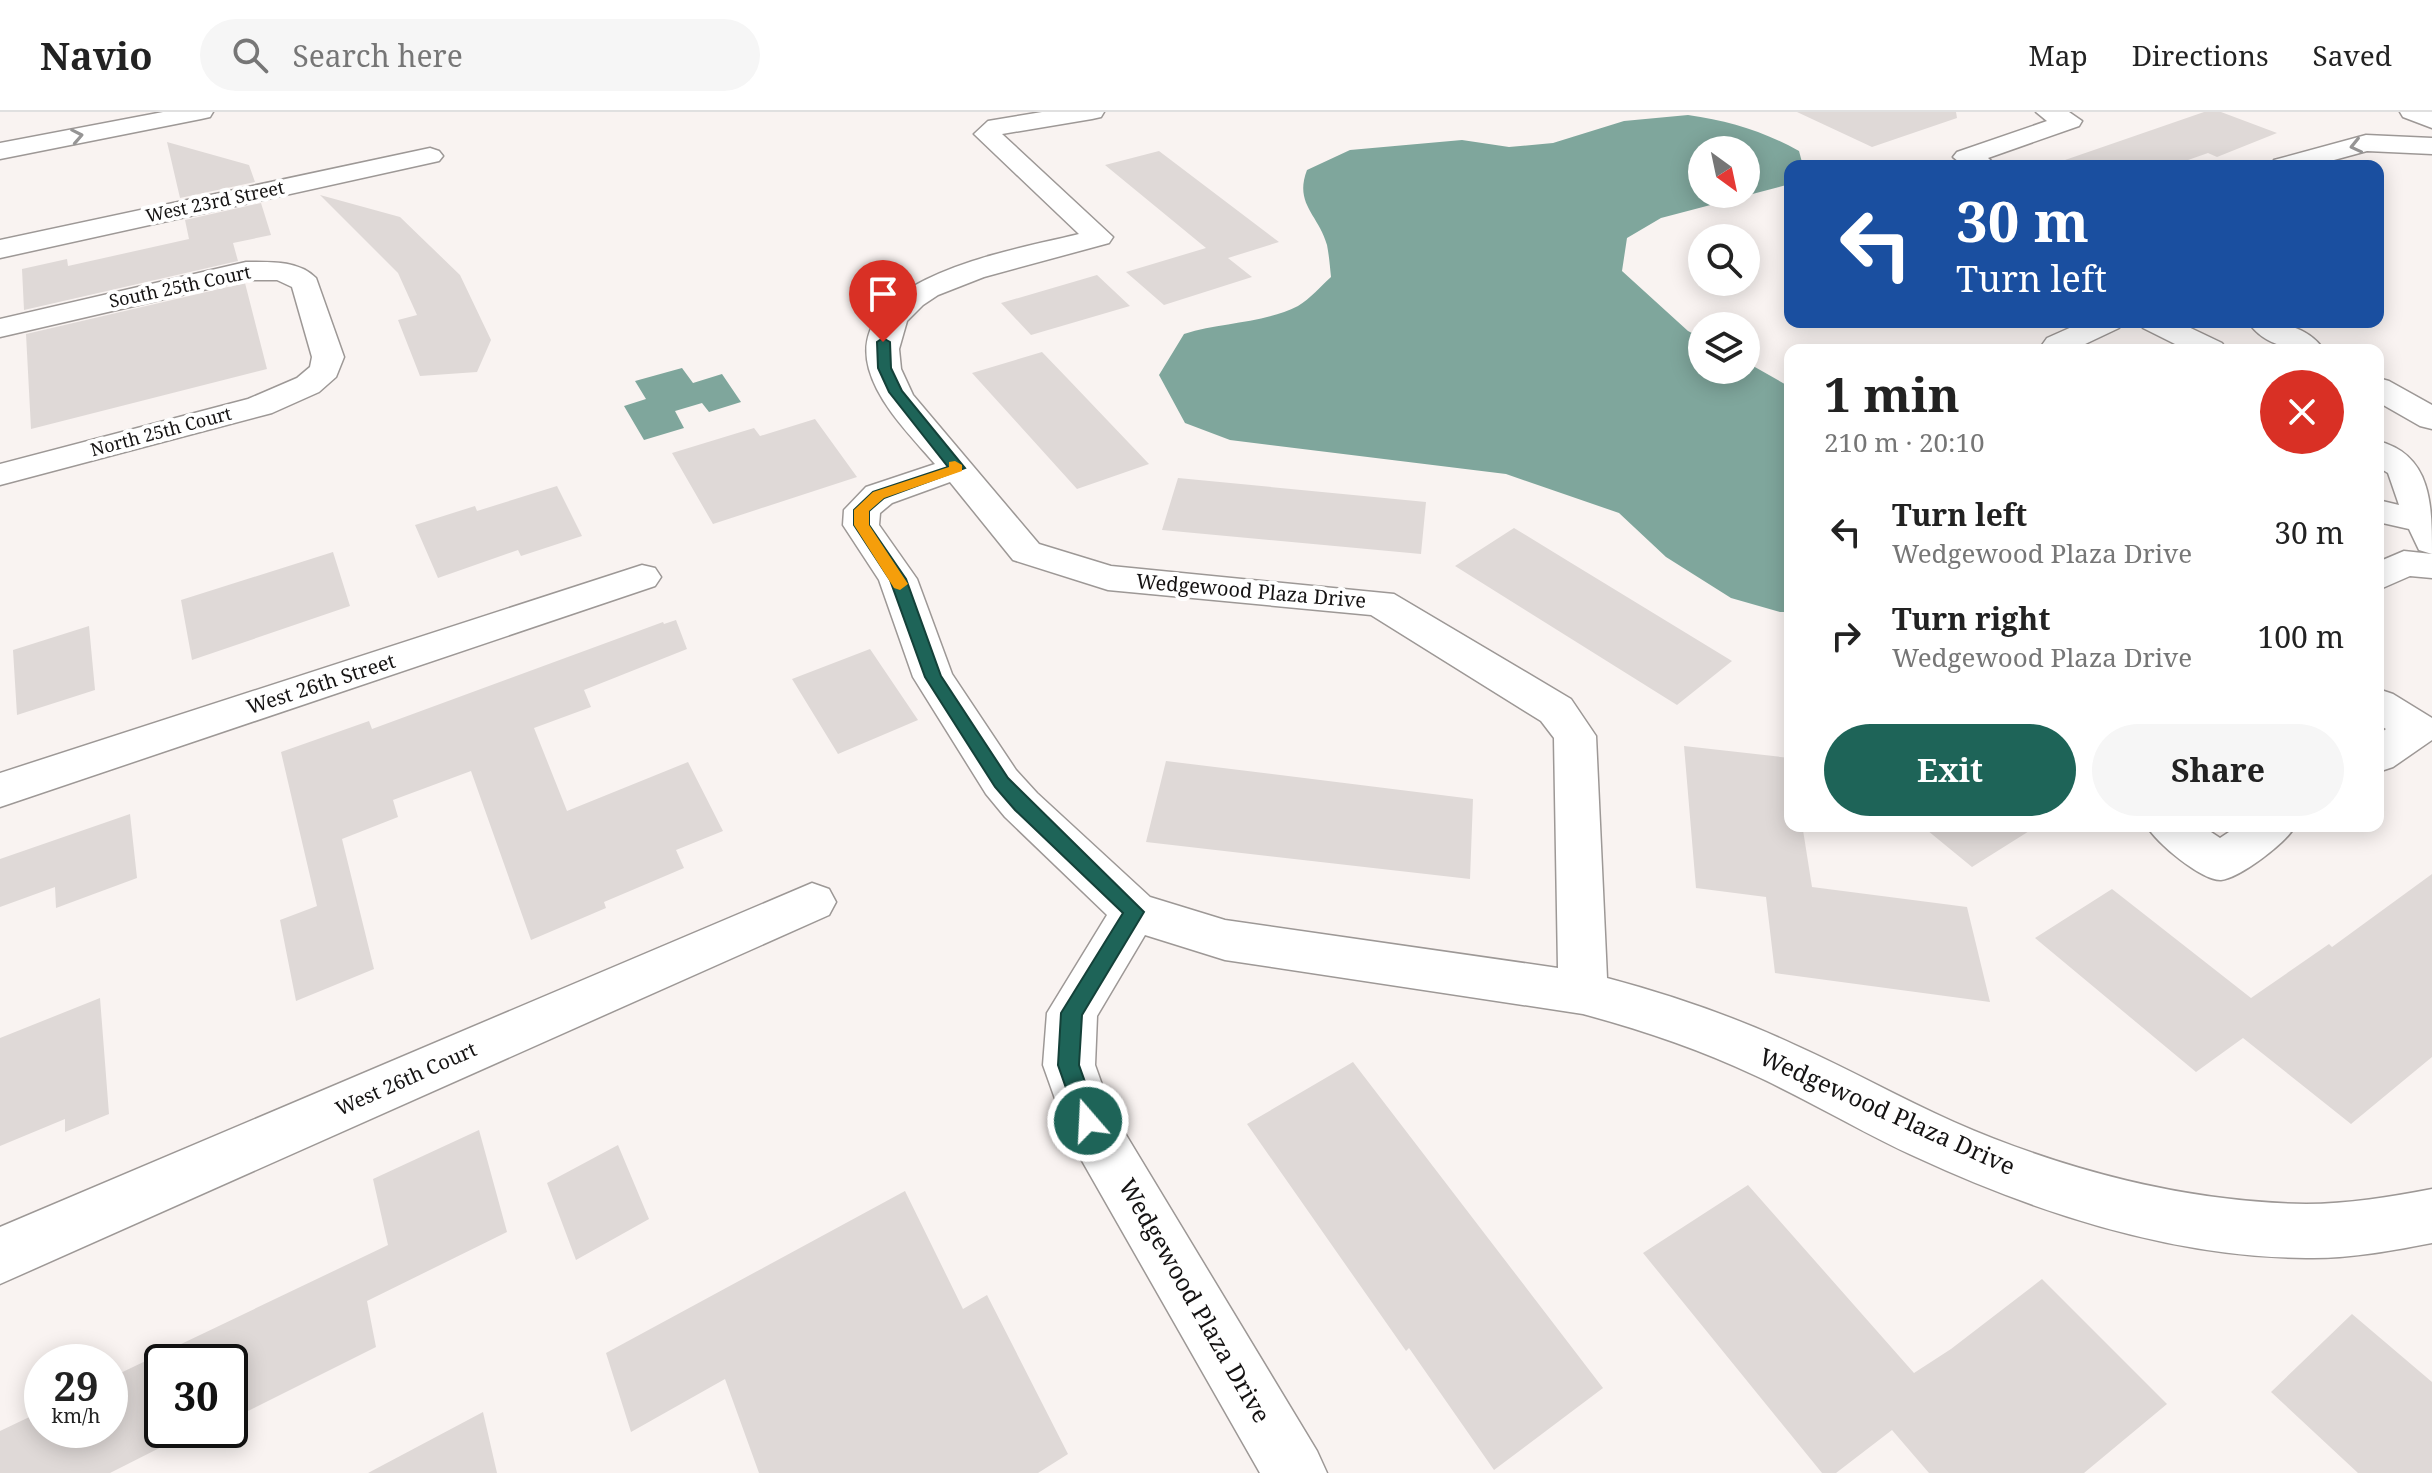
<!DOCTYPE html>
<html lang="en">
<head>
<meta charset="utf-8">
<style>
  :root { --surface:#fff; --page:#f6f6f6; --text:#222; --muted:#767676; --line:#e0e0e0; --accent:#1e6458 }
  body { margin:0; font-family:"Noto Serif",serif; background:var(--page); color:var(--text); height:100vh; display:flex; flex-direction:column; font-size:30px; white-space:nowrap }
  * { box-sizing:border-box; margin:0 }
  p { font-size:26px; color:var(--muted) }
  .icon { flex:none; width:44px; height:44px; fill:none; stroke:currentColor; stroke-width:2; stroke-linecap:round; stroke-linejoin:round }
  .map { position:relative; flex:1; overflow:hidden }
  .details { position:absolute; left:1784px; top:232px; width:600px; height:488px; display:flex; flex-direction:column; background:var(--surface); border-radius:16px; box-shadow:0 4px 20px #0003 }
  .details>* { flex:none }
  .top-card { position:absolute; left:1784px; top:48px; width:600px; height:168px; border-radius:16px; box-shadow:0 4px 20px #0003; background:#1a4fa0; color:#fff; overflow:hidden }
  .needle { width:52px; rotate:147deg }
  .fabs { position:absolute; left:1688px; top:24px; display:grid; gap:16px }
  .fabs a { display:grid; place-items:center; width:72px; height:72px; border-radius:50%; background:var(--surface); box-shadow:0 4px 20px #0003; font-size:40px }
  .speed { position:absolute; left:24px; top:1232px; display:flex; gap:16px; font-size:40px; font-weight:700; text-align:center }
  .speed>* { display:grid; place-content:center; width:104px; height:104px; border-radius:50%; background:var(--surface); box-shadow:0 4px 20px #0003; line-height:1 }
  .speed small { font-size:20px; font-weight:400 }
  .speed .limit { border:4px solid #111; border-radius:12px; background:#fff; color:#111 }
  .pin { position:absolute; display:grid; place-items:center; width:68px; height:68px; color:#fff; margin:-82px -34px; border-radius:50% 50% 50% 0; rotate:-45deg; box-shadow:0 0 8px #0007 }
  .pin .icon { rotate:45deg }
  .me { position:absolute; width:88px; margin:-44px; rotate:341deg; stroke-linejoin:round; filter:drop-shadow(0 0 6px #0008) }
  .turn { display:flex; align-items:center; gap:28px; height:168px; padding:0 40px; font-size:36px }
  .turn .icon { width:104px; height:104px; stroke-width:2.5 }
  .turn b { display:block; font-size:56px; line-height:68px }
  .round { display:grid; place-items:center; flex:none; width:84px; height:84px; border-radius:42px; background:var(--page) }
  .head { display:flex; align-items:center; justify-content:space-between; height:136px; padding:0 40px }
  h1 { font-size:48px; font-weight:700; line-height:60px }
  .button { display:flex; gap:16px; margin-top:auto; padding:16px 40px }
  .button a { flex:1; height:92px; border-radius:48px; background:var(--accent); color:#fff; font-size:32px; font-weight:700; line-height:92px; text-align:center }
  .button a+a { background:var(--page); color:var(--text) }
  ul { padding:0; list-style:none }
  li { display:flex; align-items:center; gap:24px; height:104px; padding:0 40px }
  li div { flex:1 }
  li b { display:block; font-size:30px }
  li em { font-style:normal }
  header { display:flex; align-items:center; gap:48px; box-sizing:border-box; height:112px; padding:0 40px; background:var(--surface); border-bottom:2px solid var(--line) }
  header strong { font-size:38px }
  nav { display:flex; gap:44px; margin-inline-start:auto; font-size:28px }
  .search { width:560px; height:72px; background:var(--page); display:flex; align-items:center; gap:20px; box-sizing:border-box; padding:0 28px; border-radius:44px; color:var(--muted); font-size:30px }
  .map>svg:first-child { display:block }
  .water { fill:#7fa69c; fill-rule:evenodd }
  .building { fill:#dfd9d7 }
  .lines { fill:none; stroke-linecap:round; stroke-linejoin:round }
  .minor-casing { stroke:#9d9896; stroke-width:3 }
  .major-casing { stroke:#9d9896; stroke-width:3 }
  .minor { fill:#fff; fill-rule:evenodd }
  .major { fill:#fff; fill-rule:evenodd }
  .oneway { stroke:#969595 }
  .route { fill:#1e6458; stroke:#144139; stroke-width:2 }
  .slow { fill:#f59e0b }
  .labels { text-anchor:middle; stroke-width:8; stroke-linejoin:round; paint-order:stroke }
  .far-street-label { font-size:18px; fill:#151313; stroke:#fff }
  .street-label { font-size:20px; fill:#151313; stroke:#fff }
  .near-street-label { font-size:24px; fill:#151313; stroke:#fff }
</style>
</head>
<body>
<header>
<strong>Navio</strong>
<div class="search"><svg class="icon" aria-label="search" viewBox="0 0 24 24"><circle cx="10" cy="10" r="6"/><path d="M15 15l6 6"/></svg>Search here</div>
<nav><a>Map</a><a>Directions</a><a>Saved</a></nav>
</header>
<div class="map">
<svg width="2432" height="1361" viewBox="0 0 2432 1361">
  <rect width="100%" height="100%" fill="#f9f3f1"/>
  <path class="water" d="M 1688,3 C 1729,9 1763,19 1799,39 L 1803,54 L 1790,54 L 1790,72 L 1661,106 L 1627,126 L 1622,159 L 1688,219 L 1702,226 L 1702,258 L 1746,258 L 1746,250 L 1790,275 L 1790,500 L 1780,500 L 1731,486 L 1666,445 L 1619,401 L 1506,362 L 1230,328 L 1185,311 L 1159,263 L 1184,222 C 1222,210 1262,212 1298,194 C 1310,187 1321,174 1331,165 C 1330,155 1329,143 1327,133 C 1318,102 1294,92 1307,58 L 1350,38 L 1462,28 L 1509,35 L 1553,31 L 1624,9 ZM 1702,38 L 1746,38 L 1746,82 L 1702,82 Z
    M 682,256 L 693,271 L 722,262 L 741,290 L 709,300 L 702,291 L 675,299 L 684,316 L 644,328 L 624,294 L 646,287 L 635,269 Z"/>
  <path class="building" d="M 1797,0 L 1956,0 L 1957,6 L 1872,35 Z
    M 2204,0 L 2221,0 L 2277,21 L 2217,45 L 2208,41 L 2171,54 L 2066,54 L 2065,48 Z
    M 167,30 L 249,53 L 255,70 L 180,86 Z
    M 1159,39 L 1279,130 L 1228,146 L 1252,165 L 1164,193 L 1126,160 L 1206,136 L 1105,53 Z
    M 320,83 L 400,105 L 460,163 L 491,228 L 477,260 L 420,264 L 398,208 L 417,203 L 398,161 Z
    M 261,91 L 271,123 L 233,131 L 238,149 L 24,198 L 22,157 L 67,147 L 68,154 L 189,127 L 185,108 Z
    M 1097,163 L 1130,194 L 1031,223 L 1001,191 Z
    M 245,171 L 267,257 L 31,317 L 26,222 Z
    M 1042,240 L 1068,267 L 1149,352 L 1077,377 L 972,261 Z
    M 815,307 L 857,365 L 713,412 L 672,341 L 754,316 L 760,324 Z
    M 1178,366 L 1426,390 L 1421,442 L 1162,418 Z
    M 557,374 L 582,424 L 521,444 L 518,438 L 438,466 L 415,413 L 475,394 L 477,399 Z
    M 1514,416 L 1568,449 L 1732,549 L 1677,593 L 1455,454 Z
    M 333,440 L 350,494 L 192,548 L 181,488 Z
    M 676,508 L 687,537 L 584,578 L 591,595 L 534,616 L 567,699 L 688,650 L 723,719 L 676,738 L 684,756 L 604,790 L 606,796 L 531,828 L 471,659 L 393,688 L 398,705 L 342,727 L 374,857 L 296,889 L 280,808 L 317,794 L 281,640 L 369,609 L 372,617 L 663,510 L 664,512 Z
    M 89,514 L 95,578 L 17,603 L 13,538 Z
    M 870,537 L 918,608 L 838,642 L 792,567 Z
    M 1684,634 L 1790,646 L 1790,717 L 1803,718 L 1812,775 L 1967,795 L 1990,890 L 1775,861 L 1766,785 L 1696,776 Z
    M 1166,649 L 1473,687 L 1470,767 L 1146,730 Z
    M 130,702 L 137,766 L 56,796 L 55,775 L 0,795 L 0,747 Z
    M 1922,714 L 2037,714 L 1972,755 Z
    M 2432,762 L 2432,945 L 2351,1012 L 2243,926 L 2196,960 L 2035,826 L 2112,777 L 2251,886 L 2329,832 L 2332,835 Z
    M 100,886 L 109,1002 L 65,1020 L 65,1007 L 0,1034 L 0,926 Z
    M 1353,950 L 1603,1276 L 1494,1358 L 1409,1236 L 1406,1239 L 1247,1012 Z
    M 479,1018 L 507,1120 L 367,1189 L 376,1235 L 230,1308 L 230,1250 L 162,1250 L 162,1318 L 195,1318 L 110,1361 L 0,1361 L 0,1319 L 42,1299 L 42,1318 L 110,1318 L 110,1266 L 388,1133 L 373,1067 Z
    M 618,1033 L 649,1107 L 576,1148 L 547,1071 Z
    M 1748,1073 L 1914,1261 L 1951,1237 L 2042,1167 L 2167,1292 L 2084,1361 L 1929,1361 L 1892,1318 L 1836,1361 L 1822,1361 L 1643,1141 Z
    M 905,1079 L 963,1197 L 987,1183 L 1068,1342 L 1038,1361 L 759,1361 L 725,1267 L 631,1320 L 606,1241 Z
    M 2352,1202 L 2432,1270 L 2432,1361 L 2358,1361 L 2271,1280 Z
    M 483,1300 L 497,1361 L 368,1361 Z"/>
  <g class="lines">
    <defs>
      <path id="minor" d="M 1042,0 L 1104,0 L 1101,5 L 1092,7 L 1002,22 L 1113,125 L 1109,131 L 984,165 L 938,183 L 923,193 L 907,209 L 899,237 L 901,257 L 913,283 L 1039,432 L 1111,454 L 1394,482 L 1571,587 L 1596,624 L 1607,866 C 1671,883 1735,905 1795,933 C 1849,957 1900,986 1954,1010 C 2063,1058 2186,1090 2306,1092 C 2348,1092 2390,1085 2432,1077 L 2432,1131 C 2391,1139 2348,1147 2306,1146 C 2172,1145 2037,1101 1916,1045 C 1861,1020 1809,988 1754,963 C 1699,937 1642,918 1583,902 L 1225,848 L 1145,823 L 1097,904 L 1095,953 L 1111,998 L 1317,1339 L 1327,1361 L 1260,1361 L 1069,1026 L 1043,953 L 1047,901 L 1107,803 L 1005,705 L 986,682 L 913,565 L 879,468 L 843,413 L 844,398 L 866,375 L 935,352 C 911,324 879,293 869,257 C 843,164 1020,137 1079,122 L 974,22 L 988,9 ZM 950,370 L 1013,448 L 1108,478 L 1371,503 L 1541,609 L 1554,626 L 1558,856 L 1225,808 L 1150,785 L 1037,681 L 1016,658 L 952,562 L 917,467 L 879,413 L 880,401 L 892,391 Z
        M 2036,0 L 2069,0 L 2082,9 L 2079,14 L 1988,46 L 1997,54 L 1964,54 L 1953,45 L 1957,40 L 2047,9 Z
        M 2400,0 L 2432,0 L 2432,16 L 2403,5 Z
        M 2366,23 L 2432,26 L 2432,42 L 2367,39 L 2312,54 L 2270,54 L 2274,48 Z
        M 430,36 L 439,39 L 443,44 L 439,49 L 0,146 L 0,128 Z
        M 246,150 C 270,150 298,148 316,166 L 344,245 L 336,265 L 319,280 L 272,301 L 0,373 L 0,352 L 248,287 L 297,266 L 310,255 L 312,245 L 292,175 L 277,168 L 246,168 L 0,225 L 0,207 Z
        M 2083,210 L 2123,210 L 2119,216 L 2081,234 L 2084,238 L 2046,238 L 2042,233 L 2047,226 Z
        M 2139,210 L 2178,210 L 2222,231 L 2227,238 L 2187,238 L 2143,216 Z
        M 2248,210 C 2276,210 2306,212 2324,238 C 2295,238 2266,236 2248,210 Z
        M 2378,266 L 2389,269 L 2432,293 L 2432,317 L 2420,314 L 2378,290 Z
        M 2378,329 C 2432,343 2432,393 2432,442 L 2419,438 L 2409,417 L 2378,410 L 2378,388 L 2399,393 L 2388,361 L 2378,355 Z
        M 2404,439 L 2432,442 L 2432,466 L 2410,464 L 2378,478 L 2378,450 Z
        M 642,453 L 655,456 L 661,465 L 655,474 L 0,695 L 0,661 Z
        M 2378,577 L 2393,582 L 2432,606 L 2432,628 L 2393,655 L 2378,660 L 2378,623 L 2386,617 L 2378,612 Z
        M 2147,714 L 2202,714 L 2220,726 L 2238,714 L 2295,714 C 2287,730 2240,766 2221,768 C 2202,769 2155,730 2147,714 Z
        M 812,771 L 829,777 L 836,790 L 829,803 L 0,1172 L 0,1115 Z"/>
      <path id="major" d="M 163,0 L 213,0 L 210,5 L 201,7 L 0,47 L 0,31 Z"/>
    </defs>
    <use href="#minor" class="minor-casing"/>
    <use href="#major" class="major-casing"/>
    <use href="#minor" class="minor"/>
    <use href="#major" class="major"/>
  </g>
  <defs><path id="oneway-chevron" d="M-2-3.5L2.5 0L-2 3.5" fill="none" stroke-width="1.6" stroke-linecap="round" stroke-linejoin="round" transform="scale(2)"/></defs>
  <g class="oneway">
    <use href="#oneway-chevron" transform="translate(77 24) rotate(-11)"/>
    <use href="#oneway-chevron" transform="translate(2356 34) rotate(167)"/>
  </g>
  <path class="route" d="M 883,226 L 890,230 L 891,256 L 902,279 L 965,356 L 884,386 L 869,399 L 869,413 L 906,467 L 941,564 L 1008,666 L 1144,800 L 1082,903 L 1079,953 L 1099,1009 L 1096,1016 L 1088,1019 L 1080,1016 L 1058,953 L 1061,901 L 1123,801 L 1015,698 L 995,675 L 925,565 L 890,468 L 854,413 L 854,398 L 873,380 L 948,355 L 889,280 L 878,256 L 877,230 Z"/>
  <path class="slow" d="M 955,349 L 962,353 L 962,359 L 884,386 L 869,399 L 869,413 L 908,472 L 900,478 L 894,476 L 854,413 L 854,398 L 873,380 L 949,355 L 949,350 Z"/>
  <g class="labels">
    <g class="far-street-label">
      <text transform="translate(215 90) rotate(-12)" y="6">West 23rd Street</text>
      <text transform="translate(180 175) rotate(-12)" y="6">South 25th Court</text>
      <text transform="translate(161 320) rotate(-15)" y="6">North 25th Court</text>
    </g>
    <g class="street-label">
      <text transform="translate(1251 479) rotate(5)" y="7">Wedgewood Plaza Drive</text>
      <text transform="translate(321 572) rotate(-18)" y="7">West 26th Street</text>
      <text transform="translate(406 967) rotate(-24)" y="7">West 26th Court</text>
    </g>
    <g class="near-street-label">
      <text transform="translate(1887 1000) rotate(24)" y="8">Wedgewood Plaza Drive</text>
      <text transform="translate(1194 1189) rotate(60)" y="8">Wedgewood Plaza Drive</text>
    </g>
  </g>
</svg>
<div class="fabs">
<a><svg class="needle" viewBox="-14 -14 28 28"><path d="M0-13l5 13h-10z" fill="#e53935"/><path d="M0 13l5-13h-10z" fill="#767676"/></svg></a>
<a><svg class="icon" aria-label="search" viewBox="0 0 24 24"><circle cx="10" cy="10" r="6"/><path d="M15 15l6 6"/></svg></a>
<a><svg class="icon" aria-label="layers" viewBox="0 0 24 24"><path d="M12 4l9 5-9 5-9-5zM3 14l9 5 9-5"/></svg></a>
</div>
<div class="speed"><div>29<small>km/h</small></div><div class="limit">30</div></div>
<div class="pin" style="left:883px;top:230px;background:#d93025"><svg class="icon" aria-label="arrive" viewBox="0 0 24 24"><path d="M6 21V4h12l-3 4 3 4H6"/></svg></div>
<svg class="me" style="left:1088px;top:1009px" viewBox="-20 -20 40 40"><circle r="17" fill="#1e6458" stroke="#fff" stroke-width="3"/><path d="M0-11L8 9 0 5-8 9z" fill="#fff"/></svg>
<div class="top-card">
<div class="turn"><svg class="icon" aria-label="left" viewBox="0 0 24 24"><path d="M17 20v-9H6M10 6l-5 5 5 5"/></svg><div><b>30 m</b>Turn left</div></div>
</div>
<section class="details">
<div class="head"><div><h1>1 min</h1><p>210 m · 20:10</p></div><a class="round" style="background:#d93025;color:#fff"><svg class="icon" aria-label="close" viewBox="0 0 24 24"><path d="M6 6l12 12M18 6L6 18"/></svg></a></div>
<ul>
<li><svg class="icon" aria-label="left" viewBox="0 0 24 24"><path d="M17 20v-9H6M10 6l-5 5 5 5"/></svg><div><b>Turn left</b><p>Wedgewood Plaza Drive</p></div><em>30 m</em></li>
<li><svg class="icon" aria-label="right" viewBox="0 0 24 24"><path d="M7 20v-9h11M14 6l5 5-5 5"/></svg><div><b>Turn right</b><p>Wedgewood Plaza Drive</p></div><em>100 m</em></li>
</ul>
<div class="button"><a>Exit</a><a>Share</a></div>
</section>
</div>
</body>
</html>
